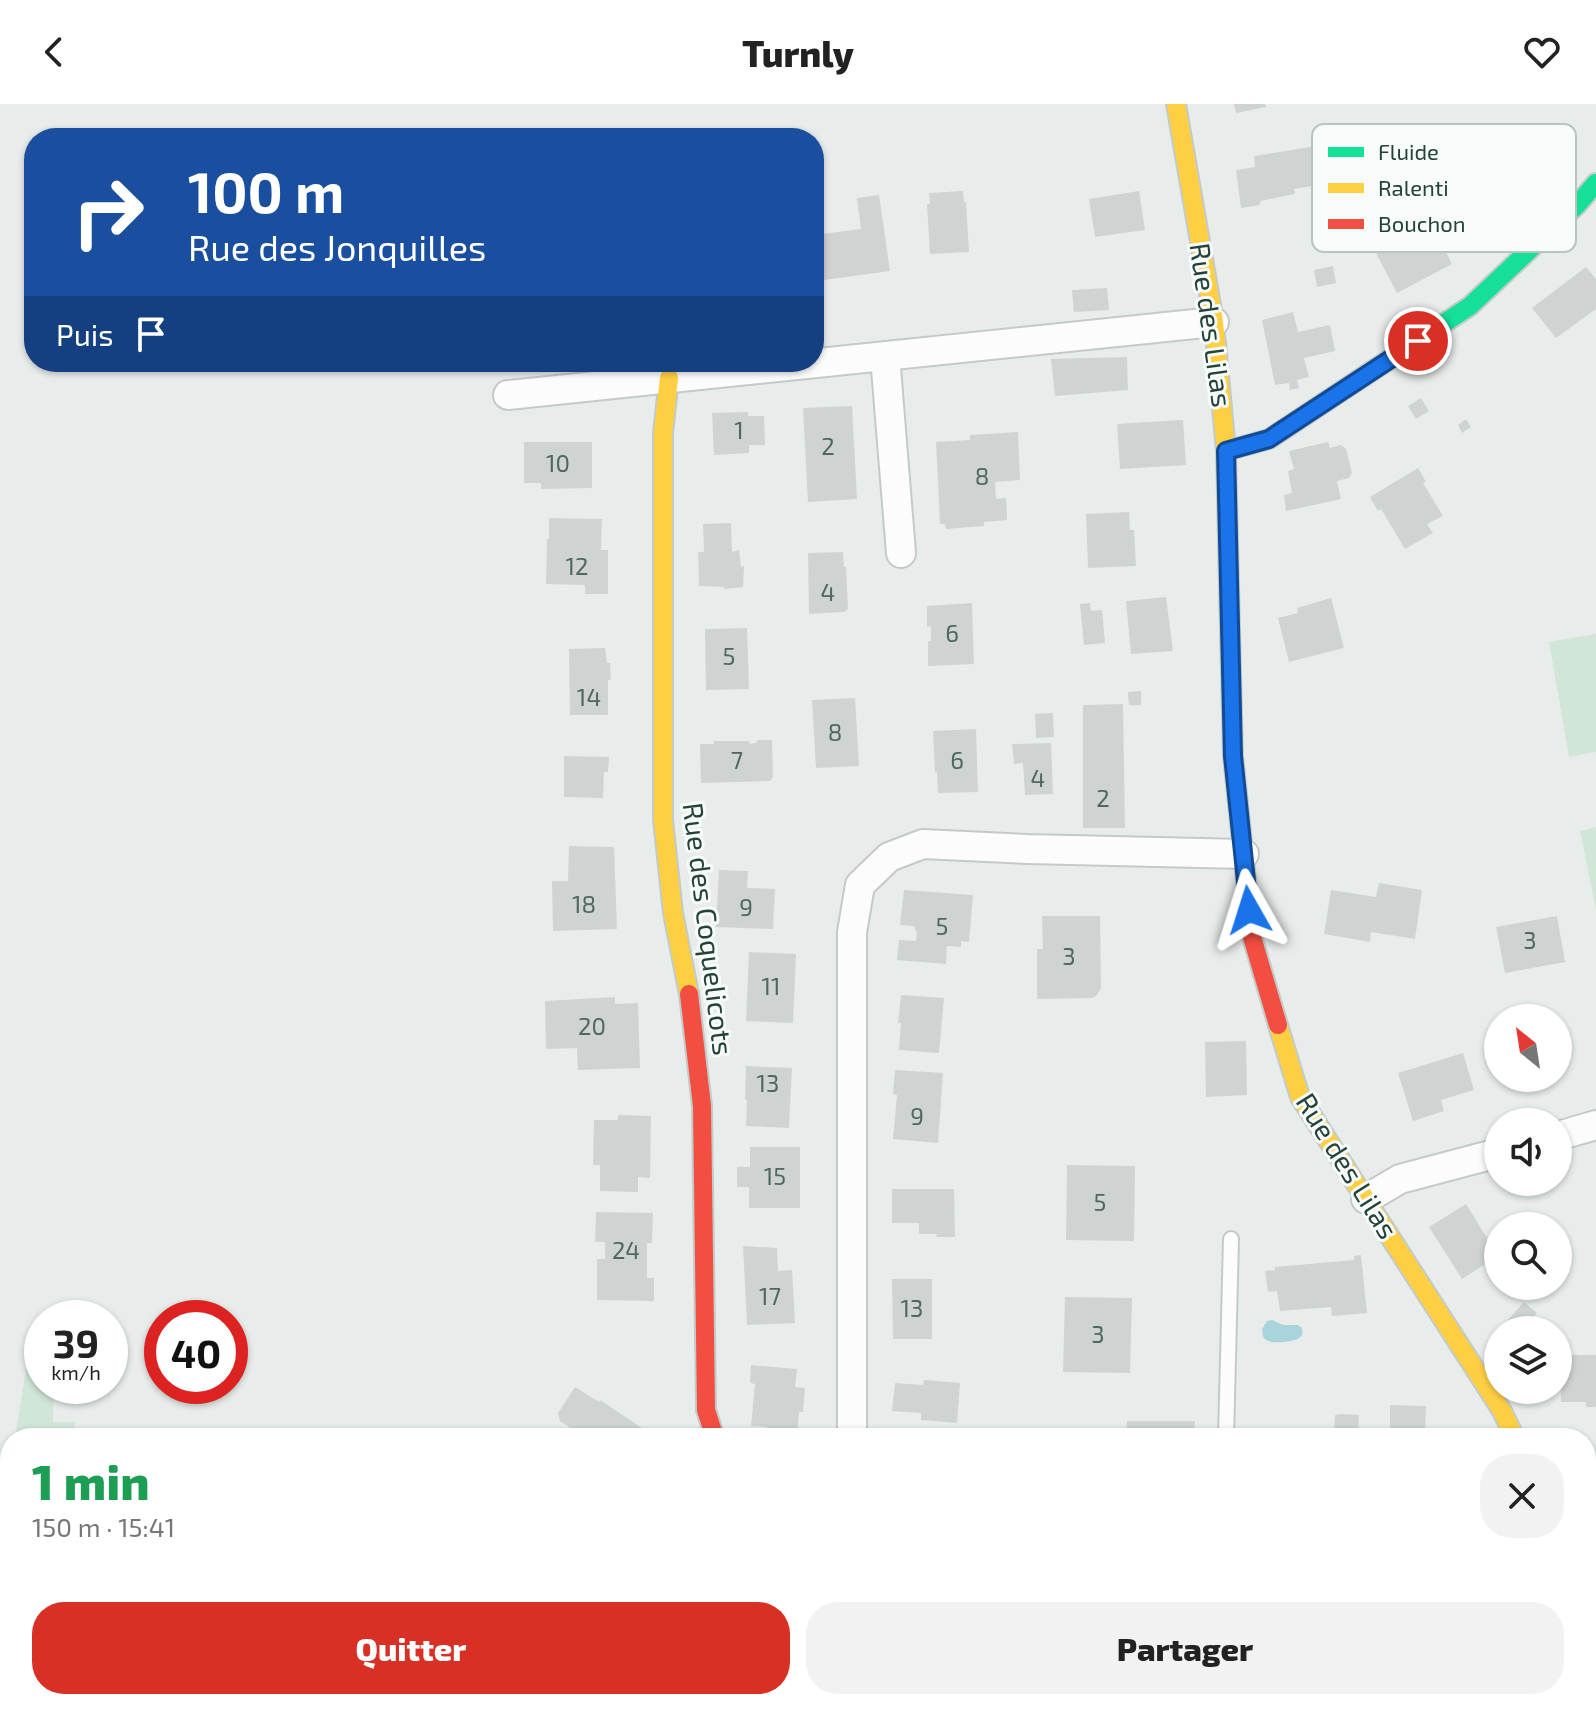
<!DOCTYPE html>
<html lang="fr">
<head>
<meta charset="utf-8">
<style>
  :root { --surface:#fff; --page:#f2f2f2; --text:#222; --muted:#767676; --accent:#d93025 }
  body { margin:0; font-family:"Exo 2",sans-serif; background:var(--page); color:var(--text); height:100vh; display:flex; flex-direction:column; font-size:30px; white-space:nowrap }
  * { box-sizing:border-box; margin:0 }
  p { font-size:26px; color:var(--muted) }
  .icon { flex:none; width:44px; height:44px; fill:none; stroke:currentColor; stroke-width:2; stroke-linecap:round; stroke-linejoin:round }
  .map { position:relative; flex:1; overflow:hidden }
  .panel { position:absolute; left:0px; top:1324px; width:1596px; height:282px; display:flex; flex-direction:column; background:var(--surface); border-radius:32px 32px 0 0; box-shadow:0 2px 6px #0004 }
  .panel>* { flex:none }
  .guide { position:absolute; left:24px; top:24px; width:800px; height:244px; border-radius:32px; box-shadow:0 2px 6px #0004; background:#1a4fa0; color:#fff; overflow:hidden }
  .needle { width:52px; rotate:330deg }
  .tools { position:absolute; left:1484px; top:900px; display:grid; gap:16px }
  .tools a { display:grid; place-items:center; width:88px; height:88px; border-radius:50%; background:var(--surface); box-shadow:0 2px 6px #0004; font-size:40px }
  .speed { position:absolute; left:24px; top:1196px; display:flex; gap:16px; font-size:40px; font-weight:700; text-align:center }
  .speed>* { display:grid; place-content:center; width:104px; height:104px; border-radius:50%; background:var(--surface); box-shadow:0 2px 6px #0004; line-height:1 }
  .speed small { font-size:20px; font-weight:400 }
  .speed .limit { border:12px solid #d22; background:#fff; color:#111 }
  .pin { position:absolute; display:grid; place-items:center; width:68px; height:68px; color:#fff; margin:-34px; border:4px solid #fff; border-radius:50%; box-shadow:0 2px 8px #0007 }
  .me { position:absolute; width:88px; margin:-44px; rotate:354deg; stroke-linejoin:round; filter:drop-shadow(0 0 6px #0008) }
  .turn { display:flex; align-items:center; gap:28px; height:168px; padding:0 32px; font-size:36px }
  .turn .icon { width:104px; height:104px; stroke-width:2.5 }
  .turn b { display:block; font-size:56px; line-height:68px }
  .then { display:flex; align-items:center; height:76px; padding:0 32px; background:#0003; gap:16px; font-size:30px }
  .round { display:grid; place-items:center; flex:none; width:84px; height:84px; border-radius:32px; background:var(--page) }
  .headline { display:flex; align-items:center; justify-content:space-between; height:136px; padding:0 32px }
  h1 { font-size:48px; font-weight:800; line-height:60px; color:#1e9e55 }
  .button { display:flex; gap:16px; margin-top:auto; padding:16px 32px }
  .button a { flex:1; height:92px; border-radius:32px; background:var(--accent); color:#fff; font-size:32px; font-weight:800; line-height:92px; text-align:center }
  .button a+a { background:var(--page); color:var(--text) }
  header { display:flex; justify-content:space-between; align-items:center; height:104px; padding:0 32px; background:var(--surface); font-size:36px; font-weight:800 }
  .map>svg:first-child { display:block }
  .green { fill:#d1e6d8 }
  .water { fill:#a9d4db }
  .building { fill:#cfd4d2 }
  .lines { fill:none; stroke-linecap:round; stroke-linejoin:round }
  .lane-casing { stroke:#c5cac8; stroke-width:18 }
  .street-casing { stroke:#c5cac8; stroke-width:32 }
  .fast-casing { stroke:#c3cbc8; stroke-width:22 }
  .slow-casing { stroke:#c3cbc8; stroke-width:22 }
  .jam-casing { stroke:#c3cbc8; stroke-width:22 }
  .lane { stroke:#fcfcfc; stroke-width:14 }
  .street { stroke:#fcfcfc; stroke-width:28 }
  .fast { stroke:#16e098; stroke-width:18 }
  .slow { stroke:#ffcf43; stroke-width:18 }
  .jam { stroke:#f24e42; stroke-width:18 }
  .route-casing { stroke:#114b97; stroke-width:20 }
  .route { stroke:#1a73e8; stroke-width:14 }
  .labels { text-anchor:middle; stroke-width:6; stroke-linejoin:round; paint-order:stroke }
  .number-label { font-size:24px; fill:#506761 }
  .street-label { font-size:28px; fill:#24423a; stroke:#f7fbf9 }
  .key { fill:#f7fbf9; stroke:#b8c4c0; stroke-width:2 }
  .key-label { font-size:22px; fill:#24423a }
</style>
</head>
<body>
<header><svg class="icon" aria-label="back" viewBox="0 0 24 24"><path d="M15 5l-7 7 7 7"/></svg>Turnly<svg class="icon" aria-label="heart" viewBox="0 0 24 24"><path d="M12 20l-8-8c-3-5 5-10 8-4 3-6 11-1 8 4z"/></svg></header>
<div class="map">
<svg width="1596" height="1605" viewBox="0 0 1596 1605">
  <rect width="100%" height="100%" fill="#e8edeb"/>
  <path class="green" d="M 1596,530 L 1596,648 L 1569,653 L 1549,538 Z
    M 1596,723 L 1596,806 L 1580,727 Z
    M 28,1253 L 42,1259 L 42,1282 L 54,1282 L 53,1318 L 75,1318 L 73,1334 L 15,1334 Z
    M 10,1367 L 10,1596 L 29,1596 L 28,1605 L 0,1605 L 0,1430 Z"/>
  <path class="water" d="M 1272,1216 L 1283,1221 L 1298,1221 L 1302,1224 C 1302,1226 1303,1228 1302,1231 C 1300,1238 1274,1240 1268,1237 C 1262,1234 1263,1231 1262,1225 L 1267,1217 Z"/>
  <path class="building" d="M 1234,0 L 1265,0 L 1266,3 L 1236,9 Z
    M 1323,41 L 1330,79 L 1294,85 L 1295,90 L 1260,97 L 1260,101 L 1241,104 L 1236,66 L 1255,63 L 1254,52 Z
    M 963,87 L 964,98 L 966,98 L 969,148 L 930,150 L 927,100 L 930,100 L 929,89 Z
    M 1139,87 L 1145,126 L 1095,133 L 1089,95 Z
    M 879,91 L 890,167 L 817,177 L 822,212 L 814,213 L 814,131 L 861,125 L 857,94 Z
    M 1431,118 L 1452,160 L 1397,189 L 1375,147 Z
    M 1333,162 L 1336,179 L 1317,183 L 1314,166 Z
    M 1586,163 L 1596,175 L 1596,205 L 1556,234 L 1532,204 Z
    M 1107,184 L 1109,206 L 1074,208 L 1072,186 Z
    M 1293,208 L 1298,228 L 1330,221 L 1335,247 L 1304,254 L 1309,273 L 1297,276 L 1299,284 L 1290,286 L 1289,279 L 1275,281 L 1262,216 Z
    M 1127,253 L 1128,286 L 1055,292 L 1051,255 Z
    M 1421,294 L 1429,307 L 1416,315 L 1408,302 Z
    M 852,302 L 857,395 L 808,398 L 803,304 Z
    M 748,308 L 748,312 L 764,312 L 765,341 L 749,341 L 749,349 L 714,351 L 712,309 Z
    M 1466,315 L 1471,323 L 1462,329 L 1458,321 Z
    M 1183,316 L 1186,361 L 1120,365 L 1117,320 Z
    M 1018,328 L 1020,376 L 995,378 L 996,395 L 1006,394 L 1007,416 L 984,418 L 984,422 L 946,425 L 945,420 L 940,420 L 936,338 L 970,336 L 970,331 Z
    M 524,338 L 592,338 L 592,384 L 541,385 L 541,379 L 524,379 Z
    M 1328,338 L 1330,344 L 1341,341 L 1346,345 L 1352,369 L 1349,374 L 1337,377 L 1341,395 L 1286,407 L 1284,391 L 1292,389 L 1288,367 L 1294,365 L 1289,347 Z
    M 1418,364 L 1426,378 L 1423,379 L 1443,412 L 1427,420 L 1433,429 L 1405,445 L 1381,405 L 1378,407 L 1370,393 Z
    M 1129,408 L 1130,426 L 1134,426 L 1136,462 L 1088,464 L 1086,410 Z
    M 549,414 L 602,415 L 601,446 L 608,446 L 608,490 L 585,490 L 585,481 L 546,480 L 547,435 L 549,435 Z
    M 731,419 L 732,448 L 739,446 L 741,463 L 744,462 L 743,483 L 724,485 L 724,483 L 699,482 L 698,448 L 704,448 L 703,420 Z
    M 843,448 L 844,463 L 846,463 L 848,505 L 844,508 L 809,510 L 808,449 Z
    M 1166,493 L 1173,547 L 1131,550 L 1126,497 Z
    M 1331,494 L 1344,544 L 1289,558 L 1278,514 L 1298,509 L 1297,504 Z
    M 972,499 L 974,560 L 928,562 L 928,537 L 931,537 L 931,522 L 927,523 L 927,502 Z
    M 1090,499 L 1091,507 L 1102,506 L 1105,539 L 1084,541 L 1080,500 Z
    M 747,524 L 749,585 L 706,586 L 705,525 Z
    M 605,544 L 607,559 L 610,559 L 611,576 L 608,576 L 608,611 L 570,611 L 569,545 Z
    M 1141,587 L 1141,601 L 1129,601 L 1128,588 Z
    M 855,594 L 859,662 L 816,664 L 812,596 Z
    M 1123,600 L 1125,724 L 1083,724 L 1083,601 Z
    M 1053,609 L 1054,633 L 1036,634 L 1035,610 Z
    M 976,625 L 978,688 L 938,689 L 937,668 L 935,669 L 933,627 Z
    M 758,636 L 772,636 L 773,673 L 770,677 L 701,679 L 700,640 L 714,640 L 714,637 L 750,637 L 749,640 L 756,639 Z
    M 1051,639 L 1053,690 L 1025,691 L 1023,659 L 1014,660 L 1012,640 Z
    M 564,652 L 609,653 L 608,668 L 604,668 L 603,694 L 564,693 Z
    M 569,742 L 614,743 L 617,825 L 553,827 L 552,777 L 568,777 Z
    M 719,766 L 748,767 L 747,784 L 775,785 L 773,825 L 716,823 Z
    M 1379,779 L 1422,786 L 1415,835 L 1371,828 L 1370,838 L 1324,830 L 1331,786 L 1376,793 Z
    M 904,786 L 973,791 L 969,838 L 961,837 L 961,843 L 947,842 L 946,860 L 897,856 L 899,836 L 916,837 L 917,829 L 914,822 L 900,821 Z
    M 1042,812 L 1100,812 L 1101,885 L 1096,892 L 1092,894 L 1037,895 L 1037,845 L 1043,845 Z
    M 1557,812 L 1565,858 L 1505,869 L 1496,823 Z
    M 749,848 L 796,850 L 793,919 L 746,917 Z
    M 901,891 L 944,894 L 939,949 L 899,946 L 901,919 L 898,919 Z
    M 615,893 L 615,900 L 638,899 L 640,964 L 578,966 L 577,944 L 546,945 L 545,897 Z
    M 1246,937 L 1247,991 L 1206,993 L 1205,938 Z
    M 1463,949 L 1474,986 L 1441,996 L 1444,1007 L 1413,1017 L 1398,969 Z
    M 746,962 L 792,964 L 789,1024 L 746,1022 L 747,996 L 745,995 Z
    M 895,966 L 943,969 L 938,1039 L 893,1035 L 897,991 L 893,990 Z
    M 618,1011 L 651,1012 L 650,1074 L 638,1073 L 638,1088 L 600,1087 L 600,1061 L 593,1061 L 594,1016 L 618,1016 Z
    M 750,1043 L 800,1043 L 800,1104 L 749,1104 L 749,1083 L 737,1083 L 737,1063 L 750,1063 Z
    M 1067,1061 L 1135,1062 L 1134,1137 L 1066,1136 Z
    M 892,1085 L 954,1085 L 955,1133 L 936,1133 L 937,1130 L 919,1130 L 919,1119 L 892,1119 Z
    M 1466,1100 L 1498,1152 L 1462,1175 L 1429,1123 Z
    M 596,1108 L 653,1109 L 652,1139 L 647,1139 L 647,1174 L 654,1174 L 654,1197 L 597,1196 L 597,1155 L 605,1155 L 605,1138 L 595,1138 Z
    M 743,1142 L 777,1144 L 778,1167 L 792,1166 L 795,1219 L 747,1221 Z
    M 1361,1151 L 1367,1209 L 1332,1212 L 1331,1203 L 1280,1207 L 1277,1187 L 1268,1188 L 1265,1167 L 1275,1166 L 1275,1163 L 1354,1156 L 1354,1152 Z
    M 892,1175 L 932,1175 L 932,1235 L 893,1235 Z
    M 1065,1193 L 1132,1194 L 1130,1269 L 1063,1268 Z
    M 1524,1198 L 1537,1209 L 1522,1226 L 1514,1223 L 1512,1226 L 1499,1226 Z
    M 1560,1251 L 1596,1251 L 1596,1303 L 1586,1303 L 1586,1298 L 1561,1298 Z
    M 751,1261 L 797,1265 L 795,1283 L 805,1284 L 803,1308 L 799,1308 L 797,1334 L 766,1334 L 767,1323 L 751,1322 L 755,1280 L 750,1279 Z
    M 924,1276 L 960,1279 L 957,1319 L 921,1316 L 921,1309 L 892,1307 L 895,1279 L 923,1281 Z
    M 575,1283 L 599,1298 L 600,1296 L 651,1330 L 648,1334 L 586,1334 L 560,1317 L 558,1309 Z
    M 1390,1301 L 1426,1302 L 1425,1334 L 1390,1334 Z
    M 1340,1310 L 1359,1311 L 1358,1334 L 1334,1334 L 1335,1311 Z
    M 1127,1317 L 1195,1317 L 1194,1334 L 1126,1334 Z
    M 1586,1556 L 1596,1556 L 1596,1605 L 1570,1605 L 1570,1596 L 1586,1596 Z
    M 1013,1596 L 1088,1596 L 1092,1605 L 1017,1605 Z
    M 1153,1596 L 1185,1596 L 1180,1603 L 1167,1605 L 1164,1599 L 1154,1601 Z
    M 1438,1596 L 1453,1596 L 1454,1604 L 1439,1605 Z"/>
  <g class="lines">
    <defs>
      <path id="lane" d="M 1226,1334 L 1231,1135"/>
      <path id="street" d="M 885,252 L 901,449
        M 508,291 L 1214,218
        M 1558,1032 L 1596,1021
        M 1366,1095 L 1400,1075 L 1498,1049
        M 852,1334 L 852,828 L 860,781 L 889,753 L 923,740 L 1027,745 L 1244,750
        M 1586,1409 L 1596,1412
        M 926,1596 L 941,1605
        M 1545,1605 L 1545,1596"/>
      <path id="fast" d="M 1226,347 L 1269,335 L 1470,202 L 1577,101 L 1596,79"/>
      <path id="slow" d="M 1176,0 L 1214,218 L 1226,347 L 1230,526
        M 669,274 L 663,329 L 663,716 L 673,809 L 689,890
        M 1278,921 L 1300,993 L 1502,1307 L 1515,1334"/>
      <path id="jam" d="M 1230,526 L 1233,652 L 1252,833 L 1278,921
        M 689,890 L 702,1002 L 706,1306 L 715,1334"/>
    </defs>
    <use href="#lane" class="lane-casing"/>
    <use href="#street" class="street-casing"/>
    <use href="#fast" class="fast-casing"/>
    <use href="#slow" class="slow-casing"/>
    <use href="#jam" class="jam-casing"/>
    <use href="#lane" class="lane"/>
    <use href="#street" class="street"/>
    <use href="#fast" class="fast"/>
    <use href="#slow" class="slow"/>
    <use href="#jam" class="jam"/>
  </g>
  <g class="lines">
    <defs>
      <path id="route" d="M 1249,806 L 1233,652 L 1226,347 L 1269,335 L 1418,237"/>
    </defs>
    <use href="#route" class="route-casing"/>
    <use href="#route" class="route"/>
  </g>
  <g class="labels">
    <g class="number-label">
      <text x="739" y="335">1</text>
      <text x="828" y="351">2</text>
      <text x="558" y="368">10</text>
      <text x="982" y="381">8</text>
      <text x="577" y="471">12</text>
      <text x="828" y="497">4</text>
      <text x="952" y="538">6</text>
      <text x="729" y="561">5</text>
      <text x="589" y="602">14</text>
      <text x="835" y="637">8</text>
      <text x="737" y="665">7</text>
      <text x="957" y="665">6</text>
      <text x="1038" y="683">4</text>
      <text x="1103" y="703">2</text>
      <text x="584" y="809">18</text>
      <text x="746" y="812">9</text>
      <text x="942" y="831">5</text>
      <text x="1530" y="845">3</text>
      <text x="1069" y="861">3</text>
      <text x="771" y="891">11</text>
      <text x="592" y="931">20</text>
      <text x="768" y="988">13</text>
      <text x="917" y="1021">9</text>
      <text x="775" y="1081">15</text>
      <text x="1100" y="1107">5</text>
      <text x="626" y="1155">24</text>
      <text x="770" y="1201">17</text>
      <text x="912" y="1213">13</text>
      <text x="1098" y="1239">3</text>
    </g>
    <g class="street-label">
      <text transform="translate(1211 221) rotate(82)" y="10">Rue des Lilas</text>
      <text transform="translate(708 825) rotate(83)" y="10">Rue des Coquelicots</text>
      <text transform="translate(1347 1062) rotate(58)" y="10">Rue des Lilas</text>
    </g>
  </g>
  <rect x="1312" y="20" width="264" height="128" rx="12" class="key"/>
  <rect x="1328" y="43" width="36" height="10" fill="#16e098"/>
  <rect x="1328" y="79" width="36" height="10" fill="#ffcf43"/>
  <rect x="1328" y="115" width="36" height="10" fill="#f24e42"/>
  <g class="key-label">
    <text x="1378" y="56">Fluide</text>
    <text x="1378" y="92">Ralenti</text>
    <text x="1378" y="128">Bouchon</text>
  </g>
</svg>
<div class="tools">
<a><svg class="needle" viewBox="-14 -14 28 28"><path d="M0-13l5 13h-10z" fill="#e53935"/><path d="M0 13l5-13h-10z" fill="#767676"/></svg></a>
<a><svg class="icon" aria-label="sound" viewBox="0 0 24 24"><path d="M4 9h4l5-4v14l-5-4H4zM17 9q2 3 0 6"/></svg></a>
<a><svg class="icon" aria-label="search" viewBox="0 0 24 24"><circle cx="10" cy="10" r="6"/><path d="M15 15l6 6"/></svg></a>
<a><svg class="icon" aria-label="layers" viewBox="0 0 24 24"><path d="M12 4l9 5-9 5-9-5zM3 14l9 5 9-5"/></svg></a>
</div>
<div class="speed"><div>39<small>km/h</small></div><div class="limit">40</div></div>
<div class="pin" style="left:1418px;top:237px;background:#d93025"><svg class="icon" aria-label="arrive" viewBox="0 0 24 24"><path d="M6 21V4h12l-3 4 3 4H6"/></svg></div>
<svg class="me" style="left:1249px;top:806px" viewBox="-20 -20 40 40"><path d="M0-17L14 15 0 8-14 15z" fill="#1a73e8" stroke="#fff" stroke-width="4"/></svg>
<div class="guide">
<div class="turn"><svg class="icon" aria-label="right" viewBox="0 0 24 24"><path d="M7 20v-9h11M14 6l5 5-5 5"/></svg><div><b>100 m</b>Rue des Jonquilles</div></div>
<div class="then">Puis<svg class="icon" aria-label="arrive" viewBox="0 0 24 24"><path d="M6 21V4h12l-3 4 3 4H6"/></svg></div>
</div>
<section class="panel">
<div class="headline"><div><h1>1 min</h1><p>150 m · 15:41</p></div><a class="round"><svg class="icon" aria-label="close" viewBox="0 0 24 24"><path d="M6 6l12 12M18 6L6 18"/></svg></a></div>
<div class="button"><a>Quitter</a><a>Partager</a></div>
</section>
</div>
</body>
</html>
